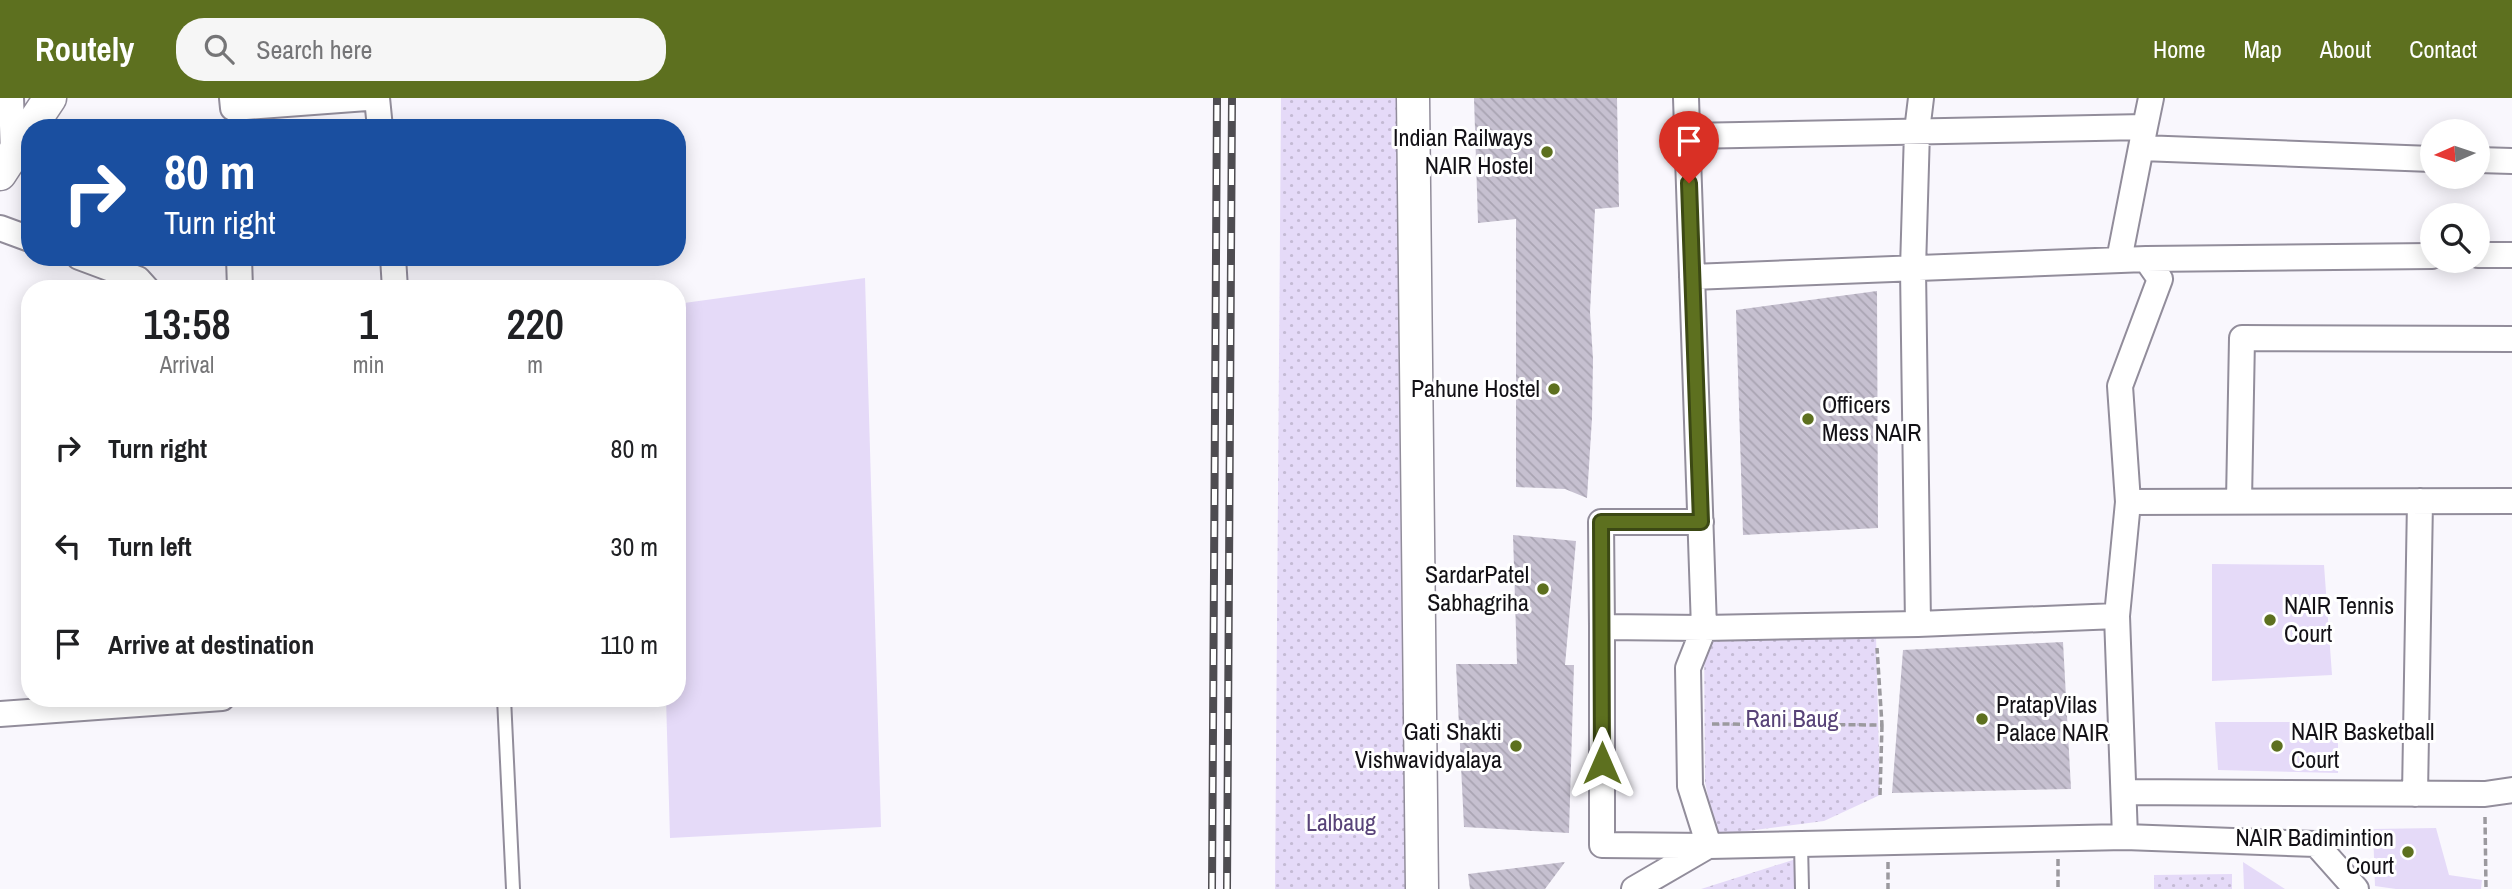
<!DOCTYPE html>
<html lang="en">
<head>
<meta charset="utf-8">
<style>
  :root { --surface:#fff; --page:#f6f6f6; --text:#202124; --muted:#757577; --accent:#5d701f }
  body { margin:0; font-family:"Archivo Narrow",sans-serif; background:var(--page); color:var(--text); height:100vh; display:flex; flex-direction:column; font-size:26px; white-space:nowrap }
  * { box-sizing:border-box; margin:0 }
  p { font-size:23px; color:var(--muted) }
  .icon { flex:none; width:38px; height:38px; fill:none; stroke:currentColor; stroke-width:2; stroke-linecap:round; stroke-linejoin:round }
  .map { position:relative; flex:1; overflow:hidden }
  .panel { position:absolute; left:21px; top:182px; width:665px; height:427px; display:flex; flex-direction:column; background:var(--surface); border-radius:28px; box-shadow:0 4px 18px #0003 }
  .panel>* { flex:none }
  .banner { position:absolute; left:21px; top:21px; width:665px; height:147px; border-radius:28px; box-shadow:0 4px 18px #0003; background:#1a4fa0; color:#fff; overflow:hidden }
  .needle { width:46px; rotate:267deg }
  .buttons { position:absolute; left:2420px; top:21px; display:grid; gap:14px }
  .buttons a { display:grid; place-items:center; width:70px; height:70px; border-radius:50%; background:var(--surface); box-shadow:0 4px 18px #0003; font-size:35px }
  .pin { position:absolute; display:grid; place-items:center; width:60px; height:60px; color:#fff; margin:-72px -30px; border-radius:50% 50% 50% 0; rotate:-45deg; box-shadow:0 0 7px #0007 }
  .pin .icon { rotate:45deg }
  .me { position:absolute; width:77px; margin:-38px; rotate:0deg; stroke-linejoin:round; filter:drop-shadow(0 0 5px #0008) }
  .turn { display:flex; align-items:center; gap:24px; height:147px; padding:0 28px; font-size:32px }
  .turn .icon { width:91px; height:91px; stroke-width:2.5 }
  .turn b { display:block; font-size:49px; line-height:60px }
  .eta { display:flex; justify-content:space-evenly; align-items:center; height:119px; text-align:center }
  .eta b { font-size:42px; font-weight:600; line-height:49px }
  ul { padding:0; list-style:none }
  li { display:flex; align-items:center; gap:21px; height:98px; padding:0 28px }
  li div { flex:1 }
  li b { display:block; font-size:26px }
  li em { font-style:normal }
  header { display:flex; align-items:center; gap:42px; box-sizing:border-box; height:98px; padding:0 35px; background:var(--accent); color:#fff }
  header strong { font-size:33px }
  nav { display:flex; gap:38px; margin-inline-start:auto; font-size:24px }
  .search { width:490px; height:63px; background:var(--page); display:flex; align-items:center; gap:18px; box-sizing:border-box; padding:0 24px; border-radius:28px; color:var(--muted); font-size:26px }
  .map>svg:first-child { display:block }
  .grass { fill:url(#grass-dots) }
  .pitch { fill:#e5daf8 }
  .building { fill:url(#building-back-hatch) }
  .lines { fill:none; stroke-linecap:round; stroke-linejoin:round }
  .service-casing { stroke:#928d9b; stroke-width:16 }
  .minor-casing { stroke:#928d9b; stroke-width:28 }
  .tertiary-casing { stroke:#928d9b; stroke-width:35 }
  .path { stroke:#9b999e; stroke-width:3.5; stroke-dasharray:7 3.5; stroke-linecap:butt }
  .service { stroke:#fff; stroke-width:12 }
  .minor { stroke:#fff; stroke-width:24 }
  .tertiary { stroke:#fff; stroke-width:32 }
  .rail-casing { stroke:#4e4c51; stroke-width:8 }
  .rail { stroke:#fff; stroke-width:5; stroke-dasharray:16; stroke-linecap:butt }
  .route-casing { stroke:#3c4914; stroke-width:18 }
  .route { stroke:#5d701f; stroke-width:12 }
  .poi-dot { fill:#5d701f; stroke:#fff; stroke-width:2.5 }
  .labels { text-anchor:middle; stroke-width:6; stroke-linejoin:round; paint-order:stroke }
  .poi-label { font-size:24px; fill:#131116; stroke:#fff; text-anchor:end }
  .park-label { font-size:24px; fill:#584378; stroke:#fff }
</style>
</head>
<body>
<header>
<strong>Routely</strong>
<div class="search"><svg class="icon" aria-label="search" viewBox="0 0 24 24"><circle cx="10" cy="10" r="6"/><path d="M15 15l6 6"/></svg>Search here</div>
<nav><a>Home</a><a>Map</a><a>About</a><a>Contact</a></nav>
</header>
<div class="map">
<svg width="2512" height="791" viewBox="0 0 2512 791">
  <defs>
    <pattern id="grass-dots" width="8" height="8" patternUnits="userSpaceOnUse" patternTransform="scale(1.75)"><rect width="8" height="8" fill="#e5daf8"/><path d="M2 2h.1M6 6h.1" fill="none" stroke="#c4bad4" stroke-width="1.8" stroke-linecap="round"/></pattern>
    <pattern id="building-back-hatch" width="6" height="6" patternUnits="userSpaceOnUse" patternTransform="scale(1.75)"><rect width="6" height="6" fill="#c6c0d0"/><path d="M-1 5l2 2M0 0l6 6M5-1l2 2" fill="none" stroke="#a9a4b2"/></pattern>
  </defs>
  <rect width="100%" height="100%" fill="#f9f7fd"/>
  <path class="grass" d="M 1281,0 L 1400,0 L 1406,791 L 1275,791 Z
    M 1704,530 L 1876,537 L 1880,697 L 1824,723 L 1716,737 L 1705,684 Z
    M 1796,761 L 1796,791 L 1701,791 Z
    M 2232,776 L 2232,791 L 2154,791 L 2154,777 Z"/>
  <path class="pitch" d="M 865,180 L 881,729 L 670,740 L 666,600 L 677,600 L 677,206 Z
    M 2212,466 L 2324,467 L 2332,577 L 2212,583 Z
    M 2215,624 L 2338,624 L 2338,675 L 2218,672 Z
    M 2436,730 L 2449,777 L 2482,782 L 2481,791 L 2396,791 L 2375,788 L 2373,731 Z
    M 2243,764 L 2285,791 L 2244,791 Z"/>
  <path class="building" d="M 1474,0 L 1617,0 L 1619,109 L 1595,111 L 1590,214 L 1593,261 L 1592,320 L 1587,400 L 1565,391 L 1516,389 L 1516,121 L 1478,125 Z
    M 1877,193 L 1878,430 L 1743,437 L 1736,212 Z
    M 1513,437 L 1576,443 L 1565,567 L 1574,567 L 1569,735 L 1464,729 L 1456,566 L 1517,566 Z
    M 2063,544 L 2071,691 L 1892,695 L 1903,552 Z
    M 1565,764 L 1545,791 L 1470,791 L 1468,776 Z"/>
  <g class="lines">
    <defs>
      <path id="service" d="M 504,600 L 513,791
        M 1801,746 L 1802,791"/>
      <path id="minor" d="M 11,0 L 13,55
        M 232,0 L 233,10 L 367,0
        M 377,0 L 380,30
        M 1686,0 L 1704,530 L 1918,526 L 2117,518 L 2128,404 L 2120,288 L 2160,181 L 2146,161 L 1692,179
        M 2145,29 L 2151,0
        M 1687,38 L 2145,29 L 2119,162
        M 2141,50 L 2432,61
        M 2478,62 L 2512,63
        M 0,130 L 30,141
        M 2478,157 L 2512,157
        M 79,159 L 138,181 L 147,191
        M 239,159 L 240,191
        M 393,159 L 395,191
        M 2146,161 L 2432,158
        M 2239,403 L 2242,240 L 2512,241
        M 2128,404 L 2512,403
        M 2117,518 L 2125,739
        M 1918,526 L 1913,171 L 1917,33 L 1921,0
        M 1602,529 L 1601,424 L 1701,424
        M 0,616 L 222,600
        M 2124,694 L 2485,696 L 2512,692
        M 2415,696 L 2420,403
        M 1709,748 L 1690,688 L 1689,625 L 1688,570 L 1704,530 L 1602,529 L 1602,747 L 1709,748 L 2125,739 L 2316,746 L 2356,791
        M 1634,791 L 1708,748"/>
      <path id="tertiary" d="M 1413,0 L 1422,791
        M 30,30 L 50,0
        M 0,76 L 30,30"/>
    </defs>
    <use href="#service" class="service-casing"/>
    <use href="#minor" class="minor-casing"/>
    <use href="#tertiary" class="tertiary-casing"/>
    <path class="path" d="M 1712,626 L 1882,627 L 1877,550
      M 1880,697 L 1882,627
      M 2485,719 L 2486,791
      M 2058,761 L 2058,791
      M 1888,764 L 1888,791"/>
    <use href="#service" class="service"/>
    <use href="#minor" class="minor"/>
    <use href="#tertiary" class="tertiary"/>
    <defs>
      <path id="rail" d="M 1212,791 L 1217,0
        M 1227,791 L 1232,0"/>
    </defs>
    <use href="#rail" class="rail-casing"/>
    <use href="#rail" class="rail"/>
  </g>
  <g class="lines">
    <defs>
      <path id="route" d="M 1602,665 L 1601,424 L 1701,424 L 1689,85"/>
    </defs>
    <use href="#route" class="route-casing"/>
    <use href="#route" class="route"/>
  </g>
  <g class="poi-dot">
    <circle cx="1547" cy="54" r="7"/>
    <circle cx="1554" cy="291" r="7"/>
    <circle cx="1808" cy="321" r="7"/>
    <circle cx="1543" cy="491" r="7"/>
    <circle cx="2270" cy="522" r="7"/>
    <circle cx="1982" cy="621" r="7"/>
    <circle cx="1516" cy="648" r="7"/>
    <circle cx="2277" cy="648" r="7"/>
    <circle cx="2408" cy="754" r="7"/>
  </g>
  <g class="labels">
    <g class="poi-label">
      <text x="1533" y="48">Indian Railways<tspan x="1533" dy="28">NAIR Hostel</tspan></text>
      <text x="1540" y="299">Pahune Hostel</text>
      <text x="1822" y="315" text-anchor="start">Officers<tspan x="1822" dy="28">Mess NAIR</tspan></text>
      <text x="1529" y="485">SardarPatel<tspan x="1529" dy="28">Sabhagriha</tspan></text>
      <text x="2284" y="516" text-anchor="start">NAIR Tennis<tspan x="2284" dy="28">Court</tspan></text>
      <text x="1996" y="615" text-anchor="start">PratapVilas<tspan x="1996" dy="28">Palace NAIR</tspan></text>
      <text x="1502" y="642">Gati Shakti<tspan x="1502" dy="28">Vishwavidyalaya</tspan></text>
      <text x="2291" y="642" text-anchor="start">NAIR Basketball<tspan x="2291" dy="28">Court</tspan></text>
      <text x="2394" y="748">NAIR Badimintion<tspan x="2394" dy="28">Court</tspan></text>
    </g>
    <g class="park-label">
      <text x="1792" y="629">Rani Baug</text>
      <text x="1341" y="733">Lalbaug</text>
    </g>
  </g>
</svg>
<div class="buttons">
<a><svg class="needle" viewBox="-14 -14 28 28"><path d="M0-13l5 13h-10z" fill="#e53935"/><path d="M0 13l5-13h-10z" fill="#757577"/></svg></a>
<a><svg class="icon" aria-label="search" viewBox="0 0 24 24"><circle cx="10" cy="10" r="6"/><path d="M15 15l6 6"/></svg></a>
</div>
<div class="pin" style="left:1689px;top:85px;background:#d93025"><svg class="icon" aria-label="arrive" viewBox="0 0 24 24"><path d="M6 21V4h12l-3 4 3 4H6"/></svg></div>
<svg class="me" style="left:1602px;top:665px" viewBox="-20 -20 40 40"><path d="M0-17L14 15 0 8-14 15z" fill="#5d701f" stroke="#fff" stroke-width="4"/></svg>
<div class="banner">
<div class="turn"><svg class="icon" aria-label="right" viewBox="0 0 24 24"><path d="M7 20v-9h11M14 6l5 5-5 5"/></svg><div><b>80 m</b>Turn right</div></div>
</div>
<section class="panel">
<div class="eta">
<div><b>13:58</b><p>Arrival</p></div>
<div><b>1</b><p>min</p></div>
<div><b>220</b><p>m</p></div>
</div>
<ul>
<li><svg class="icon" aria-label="right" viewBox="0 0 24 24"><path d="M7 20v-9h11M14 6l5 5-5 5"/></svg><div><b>Turn right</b></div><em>80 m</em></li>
<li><svg class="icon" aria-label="left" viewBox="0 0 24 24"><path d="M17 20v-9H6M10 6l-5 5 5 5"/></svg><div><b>Turn left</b></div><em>30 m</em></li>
<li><svg class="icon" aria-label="arrive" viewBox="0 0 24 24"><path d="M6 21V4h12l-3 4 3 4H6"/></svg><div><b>Arrive at destination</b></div><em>110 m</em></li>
</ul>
</section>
</div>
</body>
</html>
